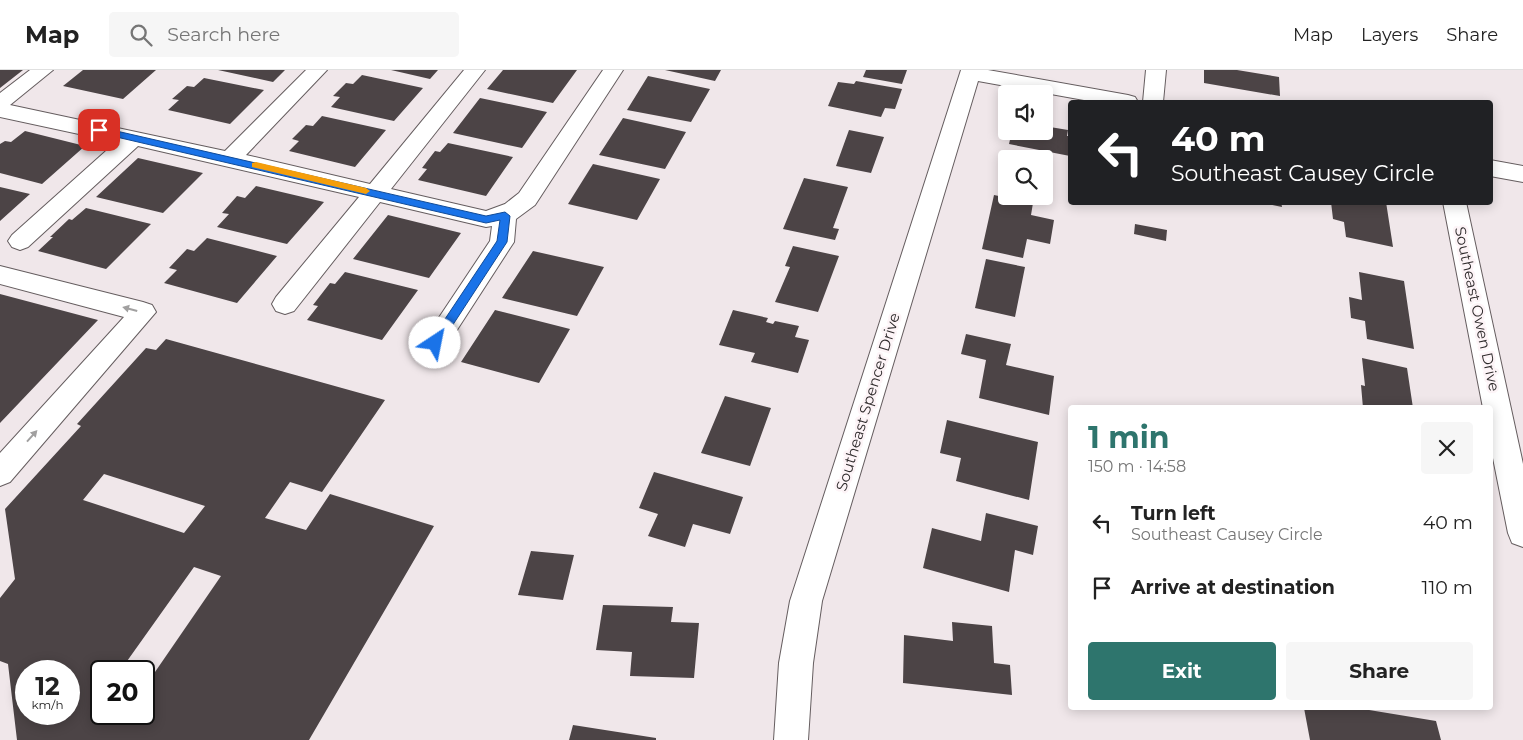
<!DOCTYPE html>
<html lang="en">
<head>
<meta charset="utf-8">
<style>
  :root { --surface:#fff; --page:#f6f6f6; --text:#222; --muted:#767676; --line:#e0e0e0; --accent:#2e756d }
  body { margin:0; font-family:Montserrat,sans-serif; background:var(--page); color:var(--text); height:100vh; display:flex; flex-direction:column; font-size:19px; white-space:nowrap }
  * { box-sizing:border-box; margin:0 }
  p { font-size:16px; color:var(--muted) }
  .icon { flex:none; width:28px; height:28px; fill:none; stroke:currentColor; stroke-width:2; stroke-linecap:round; stroke-linejoin:round }
  .map { position:relative; flex:1; overflow:hidden }
  .panel { position:absolute; left:1068px; top:335px; width:425px; height:305px; display:flex; flex-direction:column; background:var(--surface); border-radius:5px; box-shadow:0 2px 12px #0003 }
  .panel>* { flex:none }
  .guide { position:absolute; left:1068px; top:30px; width:425px; height:105px; border-radius:5px; box-shadow:0 2px 12px #0003; background:#202124; color:#fff; overflow:hidden }
  .controls { position:absolute; left:998px; top:15px; display:grid; gap:10px }
  .controls a { display:grid; place-items:center; width:55px; height:55px; border-radius:5px; background:var(--surface); box-shadow:0 2px 12px #0003; font-size:25px }
  .speed { position:absolute; left:15px; top:590px; display:flex; gap:10px; font-size:25px; font-weight:700; text-align:center }
  .speed>* { display:grid; place-content:center; width:65px; height:65px; border-radius:50%; background:var(--surface); box-shadow:0 2px 12px #0003; line-height:1 }
  .speed small { font-size:12px; font-weight:400 }
  .speed .limit { border:2px solid #111; border-radius:8px; background:#fff; color:#111 }
  .pin { position:absolute; display:grid; place-items:center; width:42px; height:42px; color:#fff; margin:-21px; border-radius:10px; box-shadow:0 2px 8px #0006 }
  .me { position:absolute; width:55px; margin:-28px; rotate:34deg; stroke-linejoin:round; filter:drop-shadow(0 0 4px #0008) }
  .turn { display:flex; align-items:center; gap:18px; height:105px; padding:0 20px; font-size:22px }
  .turn .icon { width:65px; height:65px; stroke-width:2.5 }
  .turn b { display:block; font-size:35px; line-height:42px }
  .round { display:grid; place-items:center; flex:none; width:52px; height:52px; border-radius:5px; background:var(--page) }
  .headline { display:flex; align-items:center; justify-content:space-between; height:85px; padding:0 20px }
  h1 { font-size:30px; font-weight:700; line-height:38px; color:var(--accent) }
  .button { display:flex; gap:10px; margin-top:auto; padding:10px 20px }
  .button a { flex:1; height:58px; border-radius:5px; background:var(--accent); color:#fff; font-size:20px; font-weight:700; line-height:58px; text-align:center }
  .button a+a { background:var(--page); color:var(--text) }
  ul { padding:0; list-style:none }
  li { display:flex; align-items:center; gap:15px; height:65px; padding:0 20px }
  li div { flex:1 }
  li b { display:block; font-size:19px }
  li em { font-style:normal }
  header { display:flex; align-items:center; gap:30px; box-sizing:border-box; height:70px; padding:0 25px; background:var(--surface); border-bottom:1px solid var(--line) }
  header strong { font-size:24px }
  nav { display:flex; gap:28px; margin-inline-start:auto; font-size:18px }
  .search { width:350px; height:45px; background:var(--page); display:flex; align-items:center; gap:12px; box-sizing:border-box; padding:0 18px; border-radius:5px; color:var(--muted); font-size:19px }
  .map>svg:first-child { display:block }
  .building { fill:#4c4446; fill-rule:evenodd }
  .lines { fill:none; stroke-linecap:round; stroke-linejoin:round }
  .minor-casing { stroke:#655d5f; stroke-width:2 }
  .minor { fill:#fff; fill-rule:evenodd }
  .oneway { fill:#a1a0a0 }
  .route { fill:#1a73e8; stroke:#114b97 }
  .slow { fill:#f59e0b }
  .labels { text-anchor:middle; stroke-width:5; stroke-linejoin:round; paint-order:stroke }
  .street-label { font-size:15px; fill:#2f2b2c; stroke:#fdf4f7 }
</style>
</head>
<body>
<header>
<strong>Map</strong>
<div class="search"><svg class="icon" aria-label="search" viewBox="0 0 24 24"><circle cx="10" cy="10" r="6"/><path d="M15 15l6 6"/></svg>Search here</div>
<nav><a>Map</a><a>Layers</a><a>Share</a></nav>
</header>
<div class="map">
<svg width="1523" height="670" viewBox="0 0 1523 670">
  <rect width="100%" height="100%" fill="#f0e7ea"/>
  <path class="building" d="M 0,0 L 23,0 L 0,18 Z
    M 83,0 L 156,0 L 123,29 L 63,16 Z
    M 218,0 L 285,0 L 273,12 Z
    M 391,0 L 438,0 L 430,9 Z
    M 503,0 L 577,0 L 553,33 L 487,19 Z
    M 665,0 L 721,0 L 715,11 Z
    M 866,0 L 907,0 L 902,14 L 863,7 Z
    M 1204,0 L 1237,0 L 1279,7 L 1280,26 L 1204,13 Z
    M 362,5 L 423,18 L 394,51 L 331,37 L 340,27 L 333,26 L 346,13 L 353,14 Z
    M 648,6 L 710,19 L 691,52 L 627,40 Z
    M 204,8 L 264,20 L 230,54 L 168,40 L 179,30 L 172,29 L 187,16 L 194,17 Z
    M 856,11 L 902,19 L 895,39 L 885,38 L 881,47 L 828,36 L 838,12 L 854,14 Z
    M 480,28 L 547,42 L 522,78 L 453,63 Z
    M 322,46 L 386,60 L 355,97 L 289,81 L 299,71 L 292,69 L 306,55 L 313,56 Z
    M 623,48 L 686,62 L 665,99 L 599,85 Z
    M 1044,56 L 1068,60 L 1067,66 L 1070,66 L 1070,86 L 1009,74 L 1012,61 L 1044,61 Z
    M 849,60 L 884,67 L 871,103 L 836,96 Z
    M 25,61 L 85,76 L 42,114 L 0,103 L 0,74 L 5,71 L 11,72 Z
    M 448,73 L 513,87 L 486,126 L 418,110 L 427,99 L 422,98 L 435,81 L 440,82 Z
    M 138,88 L 203,103 L 163,143 L 96,127 Z
    M 593,94 L 660,109 L 637,150 L 568,134 Z
    M 804,108 L 848,117 L 833,158 L 839,159 L 835,170 L 783,159 Z
    M 256,116 L 324,132 L 287,174 L 217,157 L 229,144 L 222,143 L 237,126 L 245,128 Z
    M 0,117 L 30,124 L 0,151 Z
    M 994,125 L 1033,133 L 1031,145 L 1054,150 L 1050,174 L 1027,169 L 1023,188 L 982,179 Z
    M 1262,132 L 1281,132 L 1282,137 L 1262,133 Z
    M 1331,132 L 1386,132 L 1393,177 L 1346,167 L 1344,152 L 1333,149 Z
    M 86,138 L 151,154 L 106,199 L 38,181 L 53,167 L 50,167 L 69,149 L 72,150 Z
    M 388,145 L 461,163 L 429,208 L 353,189 Z
    M 1135,154 L 1167,160 L 1166,171 L 1134,164 Z
    M 207,168 L 277,186 L 237,233 L 164,213 L 177,200 L 169,198 L 187,179 L 194,181 Z
    M 793,176 L 839,186 L 818,242 L 775,232 L 790,197 L 785,196 Z
    M 533,181 L 604,197 L 577,246 L 502,228 Z
    M 986,189 L 1025,197 L 1015,247 L 975,238 Z
    M 345,202 L 418,220 L 382,270 L 307,250 L 318,236 L 313,235 L 330,213 L 335,214 Z
    M 1359,202 L 1404,211 L 1414,279 L 1367,269 L 1365,251 L 1351,248 L 1349,227 L 1362,230 Z
    M 0,224 L 98,250 L 0,353 Z
    M 495,240 L 570,259 L 539,313 L 461,292 Z
    M 733,240 L 768,248 L 766,252 L 773,254 L 775,251 L 799,256 L 795,267 L 809,270 L 798,303 L 751,292 L 755,283 L 719,275 Z
    M 966,264 L 1011,274 L 1006,295 L 1054,306 L 1049,345 L 979,328 L 986,290 L 961,284 Z
    M 166,269 L 385,330 L 322,422 L 290,412 L 265,448 L 306,460 L 330,424 L 434,456 L 309,670 L 17,670 L 8,594 L 0,591 L 0,528 L 15,509 L 5,439 L 81,356 L 77,354 L 146,278 L 156,280 ZM 104,404 L 205,436 L 184,463 L 83,430 ZM 194,497 L 221,506 L 144,618 L 144,644 L 101,644 L 101,601 L 120,601 ZM 26,601 L 69,601 L 69,644 L 26,644 Z
    M 1362,288 L 1407,298 L 1413,338 L 1363,338 L 1361,315 L 1365,316 Z
    M 725,326 L 771,338 L 750,396 L 701,383 Z
    M 947,350 L 1038,372 L 1029,430 L 956,411 L 961,388 L 940,383 Z
    M 654,402 L 743,427 L 730,464 L 693,454 L 685,477 L 648,466 L 658,444 L 639,438 Z
    M 986,443 L 1038,456 L 1033,485 L 1015,480 L 1009,522 L 923,498 L 932,458 L 981,471 Z
    M 531,481 L 574,485 L 563,530 L 518,525 Z
    M 603,535 L 673,537 L 671,552 L 699,553 L 694,608 L 630,606 L 632,582 L 596,580 Z
    M 952,552 L 992,556 L 994,593 L 1010,595 L 1012,625 L 903,613 L 904,565 L 953,571 Z
    M 1304,638 L 1357,638 L 1436,651 L 1441,670 L 1310,670 Z
    M 573,655 L 656,668 L 656,670 L 569,670 Z"/>
  <g class="lines">
    <defs>
      <path id="minor" d="M 30,0 L 53,0 L 10,35 L 225,81 L 306,0 L 327,0 L 246,85 L 370,114 L 464,0 L 485,0 L 391,119 L 486,141 L 505,134 L 519,123 L 603,0 L 623,0 L 535,135 L 516,149 L 514,172 L 510,178 L 444,280 L 435,283 L 426,280 L 422,273 L 490,171 L 492,156 L 486,157 L 380,132 L 294,241 L 285,244 L 276,241 L 272,234 L 276,227 L 359,127 L 138,76 L 28,177 L 20,180 L 12,177 L 8,171 L 12,165 L 116,72 L 0,47 L 0,23 Z
        M 961,0 L 988,0 L 1128,25 L 1135,27 L 1138,32 L 1095,32 L 978,11 L 822,531 L 813,593 L 808,670 L 774,670 L 779,593 L 790,531 Z
        M 1146,0 L 1166,0 L 1163,32 L 1143,32 Z
        M 1490,90 L 1523,96 L 1523,112 L 1490,106 Z
        M 1443,132 L 1466,132 L 1523,394 L 1523,477 L 1512,473 L 1508,463 L 1490,373 L 1490,338 L 1483,338 Z
        M 0,196 L 143,232 L 152,235 L 156,242 L 10,412 L 0,416 L 0,383 L 124,247 L 0,214 Z"/>
    </defs>
    <use href="#minor" class="minor-casing"/>
    <use href="#minor" class="minor"/>
  </g>
  <defs><path id="oneway-solid" d="M-6-.8H1V-3.2L6.5 0L1 3.2V.8H-6Z" transform="scale(1.25)"/></defs>
  <g class="oneway">
    <use href="#oneway-solid" transform="translate(130 239) rotate(-165)"/>
    <use href="#oneway-solid" transform="translate(32 366) rotate(-48)"/>
  </g>
  <path class="route" d="M 99,57 L 486,146 L 505,142 L 510,146 L 507,172 L 439,276 L 435,277 L 430,273 L 431,270 L 497,171 L 500,150 L 486,153 L 95,62 L 95,58 Z"/>
  <path class="slow" d="M 256,92 L 366,118 L 370,121 L 366,124 L 252,97 L 252,93 Z"/>
  <g class="labels">
    <g class="street-label">
      <text transform="translate(1477 239) rotate(78)" y="5">Southeast Owen Drive</text>
      <text transform="translate(868 332) rotate(-73)" y="5">Southeast Spencer Drive</text>
    </g>
  </g>
</svg>
<div class="controls">
<a><svg class="icon" aria-label="sound" viewBox="0 0 24 24"><path d="M4 9h4l5-4v14l-5-4H4zM17 9q2 3 0 6"/></svg></a>
<a><svg class="icon" aria-label="search" viewBox="0 0 24 24"><circle cx="10" cy="10" r="6"/><path d="M15 15l6 6"/></svg></a>
</div>
<div class="speed"><div>12<small>km/h</small></div><div class="limit">20</div></div>
<div class="pin" style="left:99px;top:60px;background:#d93025"><svg class="icon" aria-label="arrive" viewBox="0 0 24 24"><path d="M6 21V4h12l-3 4 3 4H6"/></svg></div>
<svg class="me" style="left:435px;top:273px" viewBox="-20 -20 40 40"><circle r="19" fill="#fff"/><path d="M0-13L10 11 0 6-10 11z" fill="#1a73e8"/></svg>
<div class="guide">
<div class="turn"><svg class="icon" aria-label="left" viewBox="0 0 24 24"><path d="M17 20v-9H6M10 6l-5 5 5 5"/></svg><div><b>40 m</b>Southeast Causey Circle</div></div>
</div>
<section class="panel">
<div class="headline"><div><h1>1 min</h1><p>150 m · 14:58</p></div><a class="round"><svg class="icon" aria-label="close" viewBox="0 0 24 24"><path d="M6 6l12 12M18 6L6 18"/></svg></a></div>
<ul>
<li><svg class="icon" aria-label="left" viewBox="0 0 24 24"><path d="M17 20v-9H6M10 6l-5 5 5 5"/></svg><div><b>Turn left</b><p>Southeast Causey Circle</p></div><em>40 m</em></li>
<li><svg class="icon" aria-label="arrive" viewBox="0 0 24 24"><path d="M6 21V4h12l-3 4 3 4H6"/></svg><div><b>Arrive at destination</b></div><em>110 m</em></li>
</ul>
<div class="button"><a>Exit</a><a>Share</a></div>
</section>
</div>
</body>
</html>
